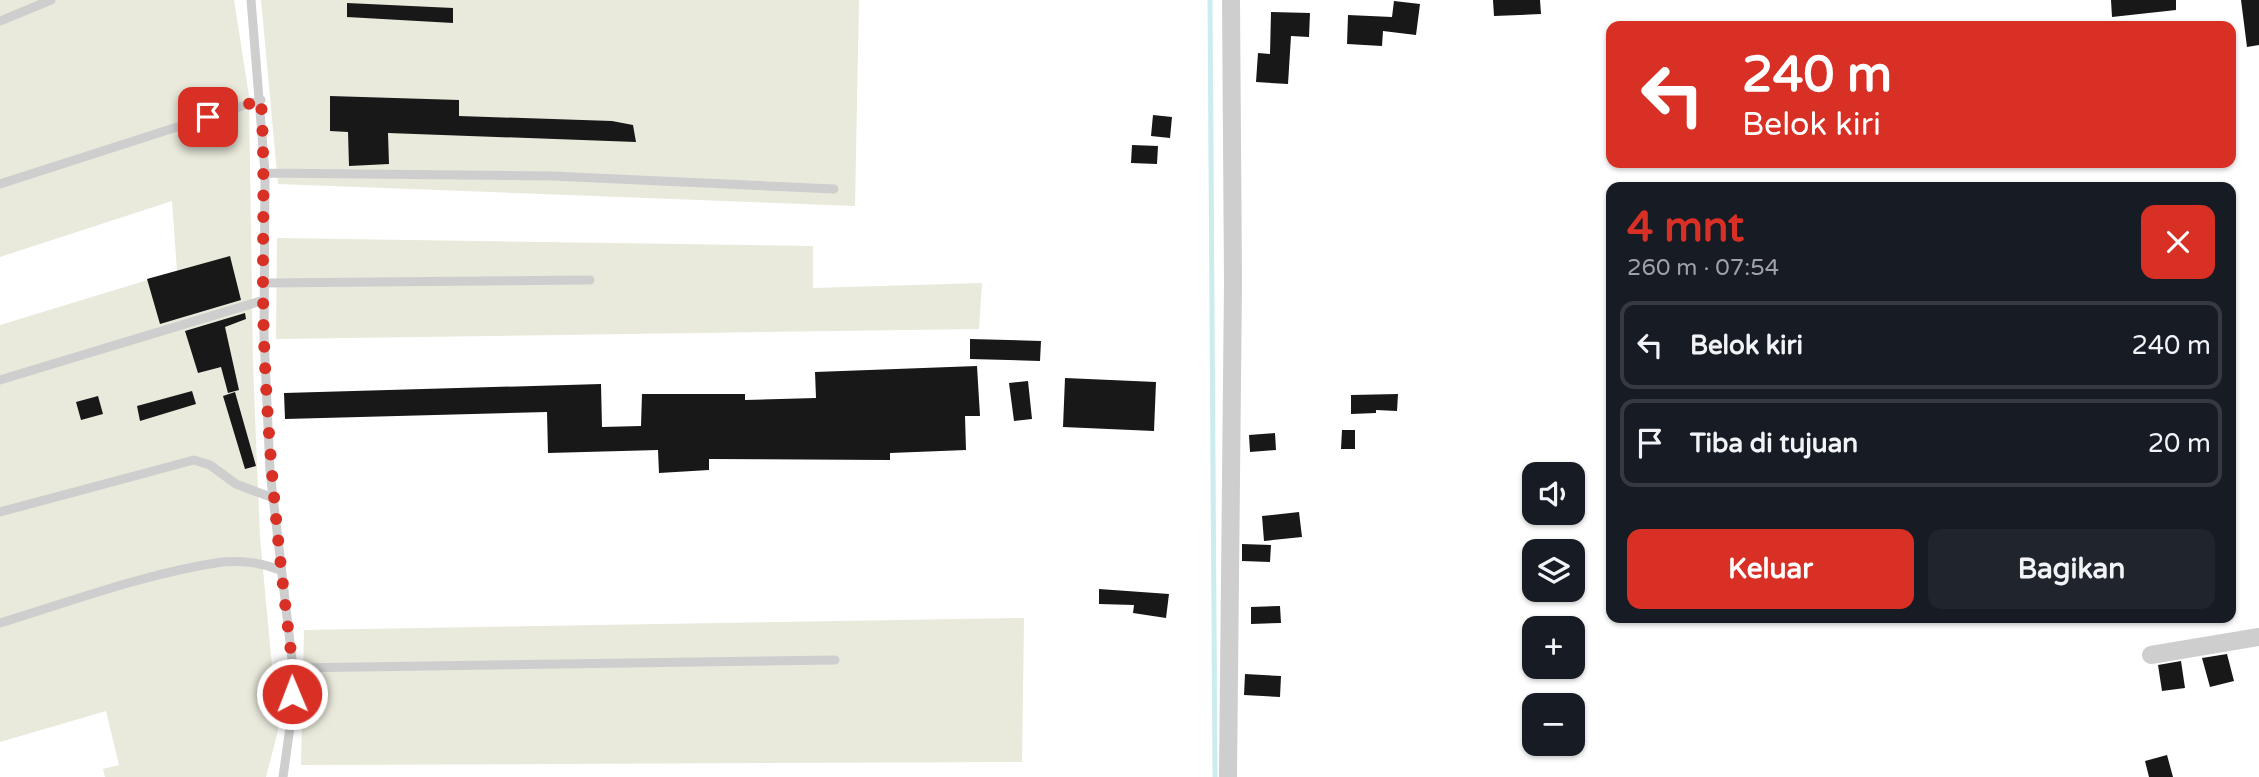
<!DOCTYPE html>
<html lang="id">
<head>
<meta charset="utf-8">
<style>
  :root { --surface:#171b24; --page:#20242c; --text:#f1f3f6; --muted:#9ea1a6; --line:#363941; --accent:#d93025 }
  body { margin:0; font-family:"Varela Round",sans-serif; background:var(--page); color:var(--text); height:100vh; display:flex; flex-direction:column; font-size:26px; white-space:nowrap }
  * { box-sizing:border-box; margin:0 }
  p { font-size:23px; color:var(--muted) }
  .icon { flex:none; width:38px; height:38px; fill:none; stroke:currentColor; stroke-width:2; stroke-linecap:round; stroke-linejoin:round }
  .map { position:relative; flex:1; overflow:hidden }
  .panel { position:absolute; left:1606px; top:182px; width:630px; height:441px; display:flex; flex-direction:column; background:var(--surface); border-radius:14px; box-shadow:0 2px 5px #0004 }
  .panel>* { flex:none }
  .banner { position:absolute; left:1606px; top:21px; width:630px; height:147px; border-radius:14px; box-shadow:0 2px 5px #0004; background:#d93025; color:#fff; overflow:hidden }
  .buttons { position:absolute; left:1522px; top:462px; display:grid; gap:14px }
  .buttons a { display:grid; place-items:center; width:63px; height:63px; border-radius:14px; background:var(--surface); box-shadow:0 2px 5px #0004; font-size:35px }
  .pin { position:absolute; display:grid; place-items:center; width:60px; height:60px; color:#fff; margin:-30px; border-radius:14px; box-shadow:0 4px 10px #0006 }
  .me { position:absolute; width:77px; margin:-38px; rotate:359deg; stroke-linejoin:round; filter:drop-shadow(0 0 5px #0008) }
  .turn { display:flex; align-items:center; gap:24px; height:147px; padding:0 21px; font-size:32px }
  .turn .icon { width:91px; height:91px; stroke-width:2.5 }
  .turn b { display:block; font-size:49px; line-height:60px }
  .round { display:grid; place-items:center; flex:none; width:74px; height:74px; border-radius:14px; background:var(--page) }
  .summary { display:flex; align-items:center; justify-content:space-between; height:119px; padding:0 21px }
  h1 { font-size:42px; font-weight:800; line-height:52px; color:var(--accent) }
  .primary-button { display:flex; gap:14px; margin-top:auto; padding:14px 21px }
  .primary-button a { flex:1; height:80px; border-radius:14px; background:var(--accent); color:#fff; font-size:28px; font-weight:800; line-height:80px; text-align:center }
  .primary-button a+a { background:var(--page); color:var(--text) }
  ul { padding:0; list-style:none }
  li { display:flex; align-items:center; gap:21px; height:88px; margin:0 14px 10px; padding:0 7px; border:4px solid var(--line); border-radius:14px }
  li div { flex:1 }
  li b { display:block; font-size:26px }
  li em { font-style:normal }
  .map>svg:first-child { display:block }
  .green { fill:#e9eadc }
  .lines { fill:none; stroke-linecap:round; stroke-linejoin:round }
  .stream { stroke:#cceced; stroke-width:5 }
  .building { fill:#181818 }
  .lane { stroke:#cecece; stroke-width:9 }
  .street { stroke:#cecece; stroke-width:18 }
  .route { stroke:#d93025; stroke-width:12; stroke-dasharray:0 21.6 }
</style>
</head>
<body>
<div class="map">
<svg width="2259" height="777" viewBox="0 0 2259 777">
  <rect width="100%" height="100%" fill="#fff"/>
  <path class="green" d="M 0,0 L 234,0 L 249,96 L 253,366 L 260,537 L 278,731 L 266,777 L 105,777 L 103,769 L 119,765 L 106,711 L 0,742 L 0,325 L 177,271 L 172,201 L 0,257 Z
    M 261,0 L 859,0 L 855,206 L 278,184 Z
    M 277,238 L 813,246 L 813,288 L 982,283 L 979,329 L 276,339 Z
    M 1024,618 L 1022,762 L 301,765 L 304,630 Z"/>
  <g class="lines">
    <path class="stream" d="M 1210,0 L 1215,777"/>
  </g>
  <path class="building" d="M 1493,0 L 1540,0 L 1541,14 L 1494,16 Z
    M 2111,0 L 2176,0 L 2176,10 L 2112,17 Z
    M 2241,0 L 2259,0 L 2259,45 L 2247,47 Z
    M 1394,1 L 1420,4 L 1416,35 L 1383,31 L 1382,46 L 1347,44 L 1348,15 L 1392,17 Z
    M 347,3 L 453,8 L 453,23 L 347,17 Z
    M 1271,12 L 1310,13 L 1309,37 L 1291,36 L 1288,84 L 1256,82 L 1258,53 L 1270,54 Z
    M 330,96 L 459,100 L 459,116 L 612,121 L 633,125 L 636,142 L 388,133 L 389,164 L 349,166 L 348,132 L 330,131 Z
    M 1153,115 L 1172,117 L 1170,138 L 1151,136 Z
    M 1132,145 L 1158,146 L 1157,164 L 1131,163 Z
    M 230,256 L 241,300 L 160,324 L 147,279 Z
    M 245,313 L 246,319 L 225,327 L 239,390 L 228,393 L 221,367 L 198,373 L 185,331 Z
    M 970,339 L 1041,341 L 1040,361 L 970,359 Z
    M 977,366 L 980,416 L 965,416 L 966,450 L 890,453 L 890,460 L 709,459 L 709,470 L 659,473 L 658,450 L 548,453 L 547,412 L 285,419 L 284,393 L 601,384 L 602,427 L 641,426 L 642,394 L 745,394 L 745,400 L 816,398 L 815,372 Z
    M 1065,378 L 1156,382 L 1154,431 L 1063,427 Z
    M 1028,381 L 1032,419 L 1014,421 L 1009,383 Z
    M 192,391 L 196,404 L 140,421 L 137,406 Z
    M 235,392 L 256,466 L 245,469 L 223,396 Z
    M 1398,394 L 1397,411 L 1376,410 L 1376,413 L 1351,414 L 1351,395 Z
    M 98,396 L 103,414 L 81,420 L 76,402 Z
    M 1342,430 L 1355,430 L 1355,449 L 1341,449 Z
    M 1275,433 L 1276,450 L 1250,452 L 1249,435 Z
    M 1299,512 L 1302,537 L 1264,541 L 1262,516 Z
    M 1242,544 L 1271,545 L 1270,562 L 1242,561 Z
    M 1099,589 L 1169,594 L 1166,618 L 1133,613 L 1134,605 L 1099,604 Z
    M 1280,606 L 1281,623 L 1251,624 L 1251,607 Z
    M 2227,654 L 2234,681 L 2210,687 L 2202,658 Z
    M 2181,661 L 2185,688 L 2162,691 L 2158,665 Z
    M 1245,674 L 1281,676 L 1280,697 L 1244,695 Z
    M 2167,755 L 2173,777 L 2149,777 L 2145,761 Z"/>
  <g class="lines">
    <path class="lane" d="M 251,0 L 265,173 L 264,337 L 270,471 L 293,668 L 291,720 L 283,777
      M 0,21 L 51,0
      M 265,173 L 552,176 L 834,189
      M 0,184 L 261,100
      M 265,283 L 590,280
      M 0,380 L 264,300
      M 0,512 L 194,460 L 210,465 L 236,484 L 273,498
      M 0,623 C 72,601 147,573 222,562 C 241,560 263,563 280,570
      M 293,668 L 835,660"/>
    <path class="street" d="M 2151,655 L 2259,637
      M 1228,777 L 1233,282 L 1231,0"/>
  </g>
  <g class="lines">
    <path class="route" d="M 208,117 L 261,100 C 266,180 261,260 264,340 C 268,450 279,559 293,668 L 292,694"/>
  </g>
</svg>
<div class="buttons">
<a><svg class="icon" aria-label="sound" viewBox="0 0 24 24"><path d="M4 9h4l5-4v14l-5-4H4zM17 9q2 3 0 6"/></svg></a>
<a><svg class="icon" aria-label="layers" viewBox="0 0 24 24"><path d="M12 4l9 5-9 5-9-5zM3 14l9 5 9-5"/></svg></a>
<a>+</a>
<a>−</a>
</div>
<div class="pin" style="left:208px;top:117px;background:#d93025"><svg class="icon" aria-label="arrive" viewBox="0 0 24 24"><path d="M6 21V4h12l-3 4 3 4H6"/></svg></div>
<svg class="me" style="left:292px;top:694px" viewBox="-20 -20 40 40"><circle r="17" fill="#d93025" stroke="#fff" stroke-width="3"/><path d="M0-11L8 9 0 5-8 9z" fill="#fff"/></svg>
<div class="banner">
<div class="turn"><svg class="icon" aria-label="left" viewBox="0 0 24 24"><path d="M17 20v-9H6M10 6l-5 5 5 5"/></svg><div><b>240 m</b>Belok kiri</div></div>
</div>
<section class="panel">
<div class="summary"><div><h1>4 mnt</h1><p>260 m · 07:54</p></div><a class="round" style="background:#d93025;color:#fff"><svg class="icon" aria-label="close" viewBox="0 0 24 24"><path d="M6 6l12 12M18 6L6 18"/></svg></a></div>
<ul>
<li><svg class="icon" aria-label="left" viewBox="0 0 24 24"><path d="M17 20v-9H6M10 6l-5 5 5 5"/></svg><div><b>Belok kiri</b></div><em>240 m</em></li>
<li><svg class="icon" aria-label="arrive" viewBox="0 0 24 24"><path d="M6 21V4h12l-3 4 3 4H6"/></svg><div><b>Tiba di tujuan</b></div><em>20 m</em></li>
</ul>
<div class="primary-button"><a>Keluar</a><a>Bagikan</a></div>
</section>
</div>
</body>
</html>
